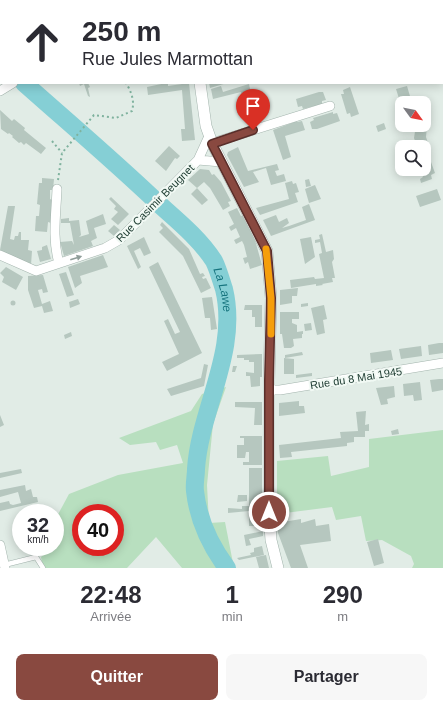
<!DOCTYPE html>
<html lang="fr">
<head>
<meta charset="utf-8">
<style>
  :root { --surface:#fff; --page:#f7f7f7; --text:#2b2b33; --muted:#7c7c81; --accent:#894940 }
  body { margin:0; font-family:Arial,sans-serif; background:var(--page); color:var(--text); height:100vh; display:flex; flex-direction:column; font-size:15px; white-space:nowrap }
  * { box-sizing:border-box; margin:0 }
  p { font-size:13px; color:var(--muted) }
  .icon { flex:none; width:22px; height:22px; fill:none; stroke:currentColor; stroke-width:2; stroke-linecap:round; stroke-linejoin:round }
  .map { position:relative; height:568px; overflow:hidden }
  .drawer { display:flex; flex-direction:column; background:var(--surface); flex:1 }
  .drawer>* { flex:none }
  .banner { position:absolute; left:0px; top:0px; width:443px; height:84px; box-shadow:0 2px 10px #0003; background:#fff; color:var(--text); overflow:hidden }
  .needle { width:26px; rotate:123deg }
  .tools { position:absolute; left:395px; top:96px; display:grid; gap:8px }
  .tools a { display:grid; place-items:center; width:36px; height:36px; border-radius:8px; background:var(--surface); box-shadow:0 2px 10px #0003; font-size:20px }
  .speed { position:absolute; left:12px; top:504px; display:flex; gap:8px; font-size:20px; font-weight:700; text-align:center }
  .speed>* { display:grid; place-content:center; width:52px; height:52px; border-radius:50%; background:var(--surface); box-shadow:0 2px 10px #0003; line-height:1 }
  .speed small { font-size:10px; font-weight:400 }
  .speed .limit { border:6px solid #d22; background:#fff; color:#111 }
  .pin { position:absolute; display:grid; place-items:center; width:34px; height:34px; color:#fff; margin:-41px -17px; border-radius:50% 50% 50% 0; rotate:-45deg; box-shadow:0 0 4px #0007 }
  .pin .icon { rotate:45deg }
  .me { position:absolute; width:44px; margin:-22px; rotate:0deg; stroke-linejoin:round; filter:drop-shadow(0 0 3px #0008) }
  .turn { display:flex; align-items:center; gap:14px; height:84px; padding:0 16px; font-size:18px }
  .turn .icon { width:52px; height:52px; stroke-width:2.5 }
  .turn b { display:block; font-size:28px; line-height:34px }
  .eta { display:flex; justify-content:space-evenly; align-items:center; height:68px; text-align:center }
  .eta b { font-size:24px; font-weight:600; line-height:28px }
  .action { display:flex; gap:8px; margin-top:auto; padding:8px 16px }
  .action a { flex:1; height:46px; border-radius:8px; background:var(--accent); color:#fff; font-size:16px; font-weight:600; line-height:46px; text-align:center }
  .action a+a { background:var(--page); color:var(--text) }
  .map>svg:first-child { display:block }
  .green { fill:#b8dfbf; fill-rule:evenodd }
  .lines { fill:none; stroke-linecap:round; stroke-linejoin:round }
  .river { stroke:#85cfd5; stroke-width:18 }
  .building { fill:#b6c7bf }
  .service-casing { stroke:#a3b4ad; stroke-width:5.5 }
  .minor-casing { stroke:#a3b4ad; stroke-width:10 }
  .tertiary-casing { stroke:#a3b4ad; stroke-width:12 }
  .path { stroke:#7fb29e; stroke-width:2; stroke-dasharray:2 3; stroke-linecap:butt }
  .service { stroke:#fff; stroke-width:4.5 }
  .minor { stroke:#fff; stroke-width:9 }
  .tertiary { stroke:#fff; stroke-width:11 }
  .oneway { fill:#909e9a }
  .route-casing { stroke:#592f2a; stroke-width:10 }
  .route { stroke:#894940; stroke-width:7 }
  .slow { stroke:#f59e0b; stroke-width:7 }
  .labels { text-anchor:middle; stroke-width:4; stroke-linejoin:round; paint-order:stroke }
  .street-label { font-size:11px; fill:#203e34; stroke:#f1f9f4 }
  .water-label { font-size:12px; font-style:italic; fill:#16747e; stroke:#f1f9f4 }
</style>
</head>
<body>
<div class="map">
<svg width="443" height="568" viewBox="0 0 443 568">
  <rect width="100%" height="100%" fill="#e1ece6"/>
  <path class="green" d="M 417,0 L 443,0 L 443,71 L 442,1 Z
    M 226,387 L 213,424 L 207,485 L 209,523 L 225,522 L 234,568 L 182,568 L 156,537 L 127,568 L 43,568 L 41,557 L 51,547 L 55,547 L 55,520 L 69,494 L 118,475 L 183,463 L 177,445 L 160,450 L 156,442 L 130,445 L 119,438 L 191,411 L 202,394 ZM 81,513 L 115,513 L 115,547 L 81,547 Z
    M 443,430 L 443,568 L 412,568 L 414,564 L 411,556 L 382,540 L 366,541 L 361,516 L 336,520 L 332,507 L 277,514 L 277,461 L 328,456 L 331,476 L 369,467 L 369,439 Z"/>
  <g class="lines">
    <g class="river">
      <path d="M 0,56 L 1,57"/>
      <path id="s1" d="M 24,83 C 69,123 115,162 159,204 C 178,221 200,239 214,261 C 218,269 221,280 224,289 C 239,351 200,409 196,469 C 196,476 194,484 195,491 C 198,519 210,545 227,568"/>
    </g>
  </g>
  <path class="building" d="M 79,83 L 88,83 L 90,87 L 88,88 L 90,97 L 88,96 L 84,84 L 80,86 Z
    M 166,83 L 168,83 L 168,86 L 189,83 L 195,140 L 182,141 L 181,129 L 185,129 L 182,90 L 148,95 L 147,87 Z
    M 209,83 L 227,83 L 210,88 Z
    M 249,84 L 250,89 L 253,89 L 262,120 L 250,124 L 241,92 L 213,99 L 211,89 L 221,86 L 223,92 Z
    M 407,86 L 412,103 L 402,103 L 402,108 L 396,89 Z
    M 350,87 L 359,114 L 351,117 L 350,113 L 347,114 L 341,94 L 344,94 L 343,90 Z
    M 319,92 L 323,92 L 326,100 L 322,101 L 322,104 L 303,109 L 302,106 L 298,107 L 296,99 Z
    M 0,110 L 12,121 L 14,119 L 25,128 L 24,130 L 46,148 L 41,154 L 26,143 L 24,145 L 21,142 L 19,143 L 12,137 L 13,136 L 9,133 L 8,134 L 1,129 Z
    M 333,112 L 333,114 L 337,113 L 340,121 L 317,129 L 312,129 L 310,122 L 314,120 L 313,118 Z
    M 297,121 L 297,122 L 302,121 L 305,130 L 285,136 L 291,157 L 283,160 L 273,130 Z
    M 384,123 L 386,129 L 378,132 L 376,126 Z
    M 416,125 L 427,126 L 426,137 L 430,149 L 424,152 L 424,147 L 417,147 L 414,138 Z
    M 169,146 L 180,156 L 177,159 L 175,158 L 166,171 L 155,161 Z
    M 238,147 L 248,171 L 277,164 L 279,170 L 275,171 L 277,176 L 284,174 L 286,181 L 271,185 L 266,168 L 253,172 L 259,182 L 244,187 L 227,155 L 228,152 Z
    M 431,162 L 435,173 L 431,175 L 432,179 L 421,183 L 420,179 L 423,177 L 420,169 L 424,169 L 424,164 Z
    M 200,169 L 209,170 L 212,175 L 214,174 L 221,182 L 231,201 L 228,202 L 230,206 L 223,210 L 210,188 L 204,182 L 197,188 L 188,180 Z
    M 42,178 L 54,179 L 53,190 L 50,190 L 50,199 L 52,200 L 51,223 L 48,222 L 47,232 L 35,231 L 36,216 L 39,216 L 40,205 L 37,204 L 39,183 L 42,183 Z
    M 309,179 L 311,186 L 306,187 L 305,180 Z
    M 292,181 L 293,184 L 296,183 L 299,192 L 295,193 L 298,202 L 260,215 L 256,208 L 289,199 L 285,183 Z
    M 315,185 L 321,199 L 309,203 L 305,189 Z
    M 197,188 L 208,200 L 202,205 L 191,194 Z
    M 437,189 L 441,200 L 420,207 L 416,196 Z
    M 111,197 L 129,214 L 118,225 L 111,219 L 118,212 L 114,209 L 116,206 L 109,199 Z
    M 309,204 L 315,220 L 271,236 L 263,220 L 276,215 L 279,222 L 287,218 L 289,223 L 282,228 L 289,226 L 306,220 L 302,207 Z
    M 8,206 L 15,206 L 10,239 L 14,240 L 15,236 L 18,236 L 19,232 L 21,232 L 21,240 L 29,240 L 28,250 L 32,251 L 31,265 L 0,250 Z
    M 237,208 L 241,216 L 243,215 L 255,240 L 262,265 L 250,269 L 248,262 L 245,264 L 243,258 L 247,257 L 244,245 L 242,241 L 236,244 L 234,240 L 240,237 L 236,228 L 231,231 L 229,227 L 234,224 L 228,212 Z
    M 103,214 L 106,224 L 94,228 L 97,238 L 91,241 L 93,246 L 64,256 L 60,242 L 72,241 L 74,245 L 70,223 L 61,223 L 61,219 L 69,218 L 69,221 L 79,220 L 81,235 L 79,237 L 89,234 L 86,221 Z
    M 162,222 L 189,249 L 200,274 L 203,273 L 205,276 L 202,277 L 203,279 L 206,278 L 211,288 L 201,293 L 183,256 L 159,232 L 163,228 L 160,225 Z
    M 114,225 L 120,230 L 114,236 L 108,231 Z
    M 322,234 L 326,252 L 333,250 L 334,259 L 332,262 L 335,278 L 332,278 L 333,282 L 322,284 L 323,285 L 316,286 L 316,284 L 291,288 L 290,280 L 314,277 L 315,279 L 324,278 L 319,254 L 322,253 L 320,242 L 315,243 L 315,240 L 320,239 L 319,235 Z
    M 144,237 L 151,253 L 144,256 L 140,248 L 134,251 L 141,267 L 138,269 L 127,246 Z
    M 311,237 L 315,257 L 305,264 L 300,239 Z
    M 47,245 L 51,259 L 40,262 L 37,251 L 42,250 L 42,247 Z
    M 103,255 L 108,267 L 80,276 L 82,283 L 75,288 L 68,267 Z
    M 158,262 L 202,353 L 167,371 L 162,362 L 179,354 L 164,321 L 168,319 L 175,334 L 180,332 L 149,267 Z
    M 6,267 L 23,277 L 16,290 L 2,282 L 4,277 L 0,273 Z
    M 66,272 L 74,295 L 67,297 L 59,274 Z
    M 43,275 L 48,292 L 43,293 L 42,289 L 38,290 L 42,304 L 50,301 L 53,311 L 44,313 L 42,306 L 34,308 L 28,290 L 28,276 Z
    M 298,288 L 297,296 L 292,296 L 292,303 L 280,305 L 280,290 Z
    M 212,297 L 217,329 L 211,330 L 210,318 L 205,318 L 202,298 Z
    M 78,299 L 80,304 L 70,308 L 69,302 Z
    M10.5 303a2.5 2.5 0 1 1 5 0a2.5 2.5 0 1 1-5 0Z
    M 308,303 L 308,306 L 301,307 L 301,304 Z
    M 245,305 L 262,305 L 262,327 L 255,327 L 255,317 L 252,317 L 252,310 L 244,310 Z
    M 324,305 L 327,319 L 323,320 L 325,333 L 317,335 L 311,308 Z
    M 280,312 L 299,312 L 299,319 L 292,319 L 292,323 L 297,325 L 297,332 L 303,331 L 303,334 L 302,334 L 302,338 L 293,339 L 294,346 L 291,348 L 284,348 L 282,334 L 280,334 Z
    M 311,323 L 312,330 L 305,331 L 304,324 Z
    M 71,332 L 72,336 L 65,339 L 64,335 Z
    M 439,343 L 443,343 L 443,353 L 429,355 L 428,345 Z
    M 421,346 L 422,356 L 401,359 L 399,349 Z
    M 391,350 L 393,360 L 371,363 L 370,353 Z
    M 302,352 L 303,355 L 285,358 L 285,355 Z
    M 262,354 L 262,377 L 260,377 L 260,386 L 251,387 L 250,376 L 246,376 L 246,372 L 254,373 L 254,362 L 249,362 L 249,360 L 244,360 L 244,358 L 237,358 L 237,355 Z
    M 284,358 L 294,359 L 294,374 L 284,374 Z
    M 204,364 L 208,365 L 204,386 L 171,396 L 167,389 L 201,378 Z
    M 233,366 L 237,366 L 235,372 L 232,372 Z
    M 312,373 L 312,376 L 296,378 L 296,375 Z
    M 439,379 L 443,379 L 443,390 L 432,392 L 430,380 Z
    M 420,382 L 422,400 L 414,401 L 413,395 L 404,396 L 403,384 Z
    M 394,386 L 395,397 L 387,399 L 388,404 L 381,405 L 376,388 Z
    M 299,401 L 299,406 L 304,406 L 305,413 L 279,416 L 279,403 Z
    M 235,402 L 262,402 L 262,425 L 254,425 L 255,408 L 235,407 Z
    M 366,411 L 365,425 L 369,424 L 369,431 L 365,431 L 365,437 L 354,437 L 354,442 L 347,443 L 347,446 L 291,452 L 292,457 L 280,458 L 279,445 L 341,438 L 340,432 L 358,431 L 356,412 Z
    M 0,415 L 4,425 L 0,427 Z
    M 398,429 L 399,434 L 392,435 L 391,431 Z
    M 240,436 L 262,436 L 262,465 L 243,465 L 243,462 L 249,462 L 249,452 L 246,452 L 245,458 L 237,458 L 237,445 L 244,445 L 244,438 L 240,438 Z
    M 249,468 L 262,468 L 262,526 L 249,526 L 249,511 L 228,513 L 228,508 L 242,509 L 242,506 L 249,506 Z
    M 21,469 L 22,473 L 0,478 L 0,473 Z
    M 25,485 L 26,491 L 31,489 L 33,497 L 37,497 L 38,502 L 0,511 L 0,503 L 9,501 L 10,504 L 13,505 L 21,503 L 18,492 L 0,497 L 0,490 Z
    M 238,495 L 247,495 L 247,501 L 237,502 Z
    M 301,519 L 301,523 L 315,519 L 316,526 L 329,524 L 331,541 L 300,545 L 308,568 L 291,568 L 278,533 L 277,523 Z
    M 263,531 L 263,536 L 249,539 L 251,545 L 246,546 L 244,535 Z
    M 378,539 L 384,563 L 374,566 L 367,542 Z
    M 262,546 L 264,555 L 239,560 L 237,558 L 251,555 L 250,553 L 254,552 L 254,548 Z
    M 266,555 L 269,568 L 259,568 L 256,557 Z"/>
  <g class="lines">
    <defs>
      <path id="service" d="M 36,557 L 43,568
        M 4,565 L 36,557 L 34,547"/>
      <path id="minor" d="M 417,0 L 418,1
        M 442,67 L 443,71
        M 0,91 L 13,83
        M 212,143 L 330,106
        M 198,160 L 221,162
        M 57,189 C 56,214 52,239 59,263
        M 0,255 L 36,271 L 105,248 L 119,240 L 198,160 L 209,136
        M 269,390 L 280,390 L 443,363
        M 0,545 L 5,568"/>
      <path id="tertiary" d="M 187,0 L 187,1
        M 200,83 L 206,126 L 212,143 L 267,251 L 271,298 L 269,380 L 269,512 L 271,540 L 278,568"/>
    </defs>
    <use href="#service" class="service-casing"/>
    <use href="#minor" class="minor-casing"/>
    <use href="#tertiary" class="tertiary-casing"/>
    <path class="path" d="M 90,0 L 91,1
      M 429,0 L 430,1
      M 0,12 L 1,13
      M 442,35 L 443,38
      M 52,141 L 62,153
      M 58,180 L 62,153 L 94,115 L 116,118 L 132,111 C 135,101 131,91 126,83"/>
    <use href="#service" class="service"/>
    <use href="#minor" class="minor"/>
    <use href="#tertiary" class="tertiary"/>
  </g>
  <defs><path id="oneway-solid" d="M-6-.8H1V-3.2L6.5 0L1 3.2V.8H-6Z"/></defs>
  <use class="oneway" href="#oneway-solid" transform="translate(76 258) rotate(-18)"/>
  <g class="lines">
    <defs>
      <path id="route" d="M 253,130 L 212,144 L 267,251 L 271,298 L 269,380 L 269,512"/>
    </defs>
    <use href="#route" class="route-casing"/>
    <use href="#route" class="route"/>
    <path class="slow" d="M 266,249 L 271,298 L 271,334"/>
  </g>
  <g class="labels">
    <g class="street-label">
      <text transform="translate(155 203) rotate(-45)" y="4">Rue Casimir Beugnet</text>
      <text transform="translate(356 378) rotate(-9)" y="4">Rue du 8 Mai 1945</text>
    </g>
    <g class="water-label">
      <text dy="4" stroke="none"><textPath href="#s1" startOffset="291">La Lawe</textPath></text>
    </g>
  </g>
</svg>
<div class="tools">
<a><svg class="needle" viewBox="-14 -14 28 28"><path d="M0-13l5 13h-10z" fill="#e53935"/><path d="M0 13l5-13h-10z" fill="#7c7c81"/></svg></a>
<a><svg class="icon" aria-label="search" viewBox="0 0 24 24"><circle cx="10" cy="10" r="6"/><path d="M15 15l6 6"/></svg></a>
</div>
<div class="speed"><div>32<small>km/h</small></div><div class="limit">40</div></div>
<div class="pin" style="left:253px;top:130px;background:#d93025"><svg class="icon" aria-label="arrive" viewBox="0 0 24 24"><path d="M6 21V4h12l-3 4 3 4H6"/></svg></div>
<svg class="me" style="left:269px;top:512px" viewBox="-20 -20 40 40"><circle r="17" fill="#894940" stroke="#fff" stroke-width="3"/><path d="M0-11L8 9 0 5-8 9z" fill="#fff"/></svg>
<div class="banner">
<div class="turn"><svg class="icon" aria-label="ahead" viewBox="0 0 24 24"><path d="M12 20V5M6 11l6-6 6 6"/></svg><div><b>250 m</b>Rue Jules Marmottan</div></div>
</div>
</div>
<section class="drawer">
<div class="eta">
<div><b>22:48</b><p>Arrivée</p></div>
<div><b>1</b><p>min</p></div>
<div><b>290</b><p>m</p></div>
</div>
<div class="action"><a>Quitter</a><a>Partager</a></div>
</section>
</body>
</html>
